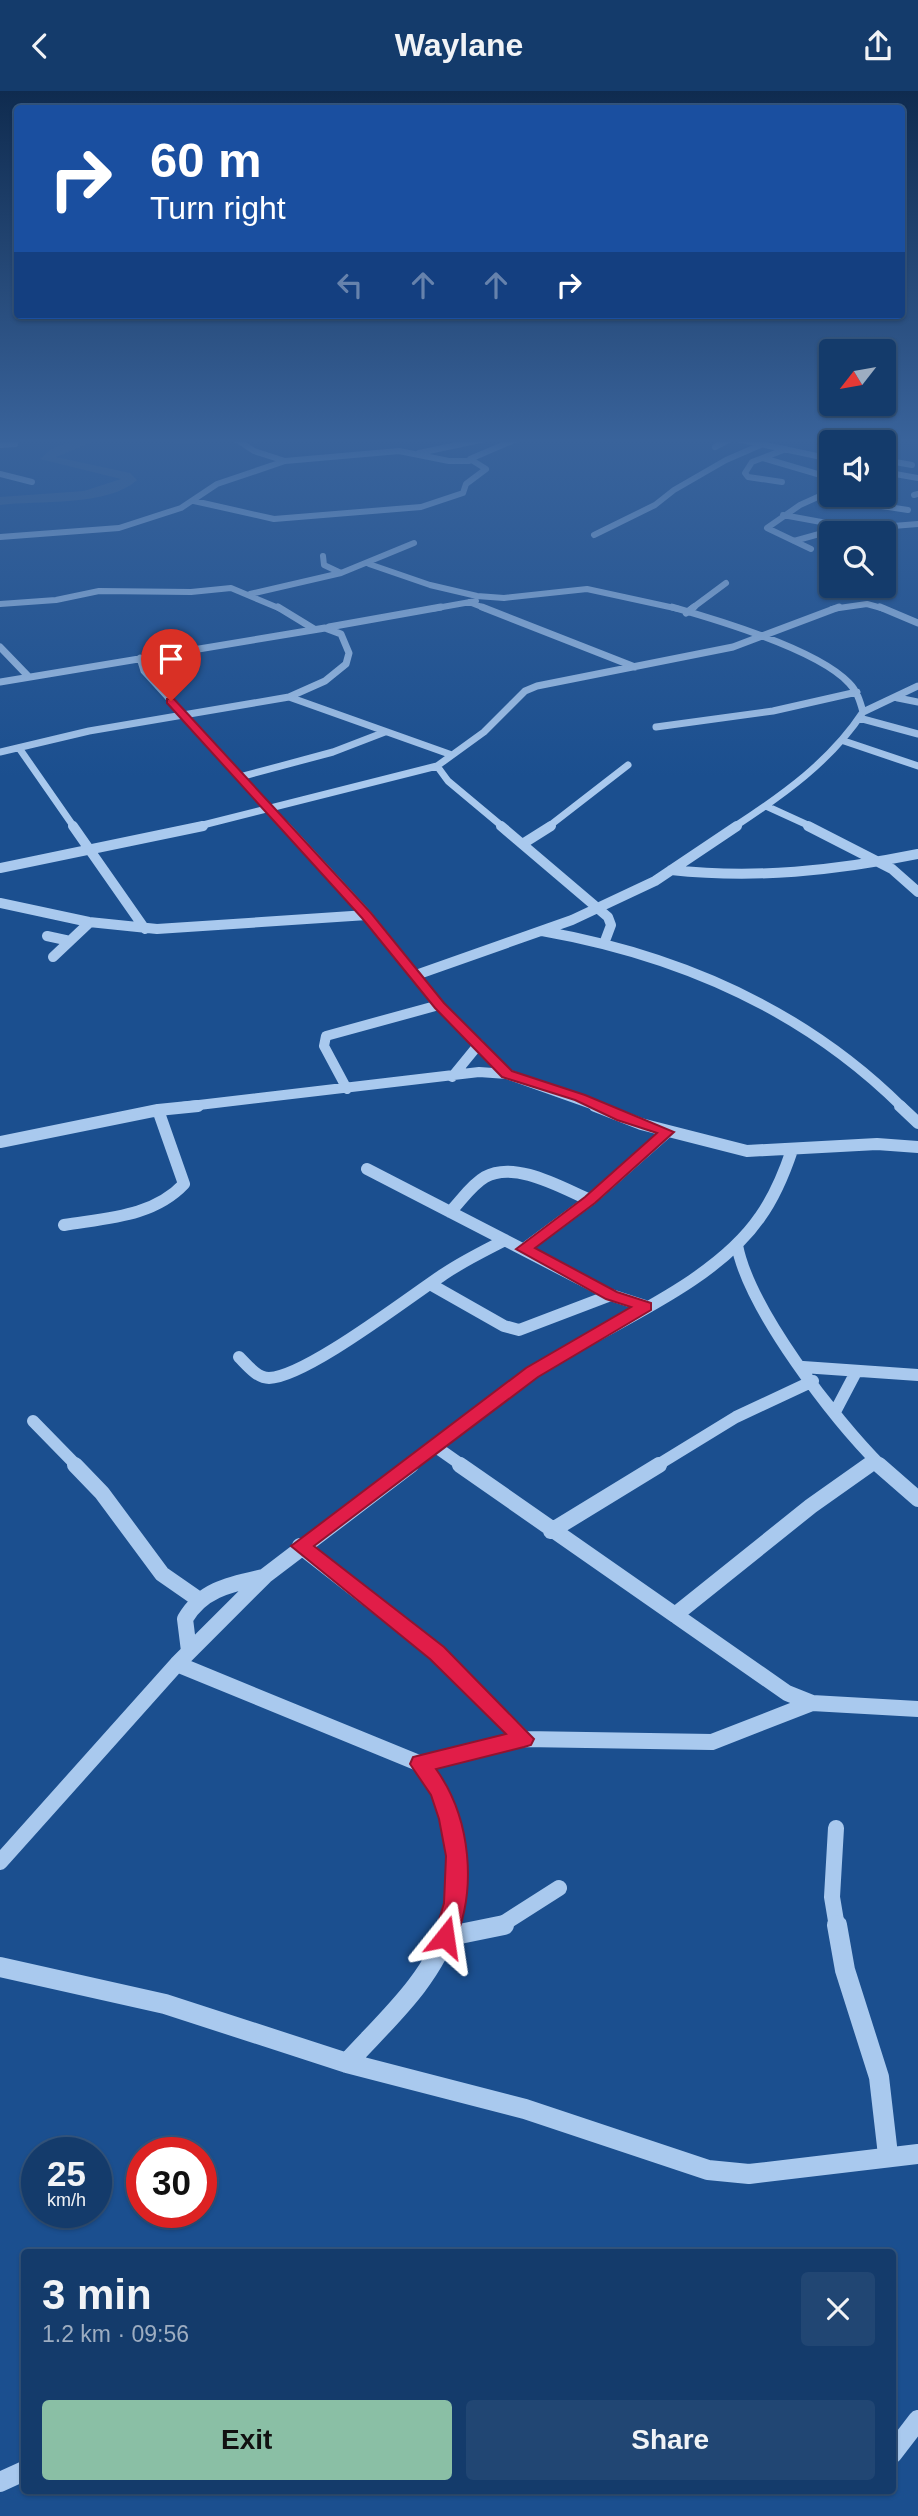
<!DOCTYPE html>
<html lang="en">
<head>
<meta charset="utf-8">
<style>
  :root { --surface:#143b6b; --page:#214673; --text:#f1f3f6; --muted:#9dadc1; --line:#33557e; --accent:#8abfa5 }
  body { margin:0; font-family:Helvetica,sans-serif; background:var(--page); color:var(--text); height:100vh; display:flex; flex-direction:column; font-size:26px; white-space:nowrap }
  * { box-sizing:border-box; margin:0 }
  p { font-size:23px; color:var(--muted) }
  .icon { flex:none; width:38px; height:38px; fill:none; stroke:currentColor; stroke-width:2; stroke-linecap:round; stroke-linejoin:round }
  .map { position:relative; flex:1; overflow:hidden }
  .details { position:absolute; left:21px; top:2158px; width:875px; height:245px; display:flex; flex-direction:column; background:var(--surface); border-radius:7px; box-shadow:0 2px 5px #0004,0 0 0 2px var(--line) }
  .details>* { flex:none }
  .hud { position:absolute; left:14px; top:14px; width:891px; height:214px; border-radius:7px; box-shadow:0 2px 5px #0004,0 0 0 2px var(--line); background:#1a4fa0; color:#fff; overflow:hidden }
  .needle { width:46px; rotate:239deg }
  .fabs { position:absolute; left:819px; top:248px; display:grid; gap:14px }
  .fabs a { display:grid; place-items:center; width:77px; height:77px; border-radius:7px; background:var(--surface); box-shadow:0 2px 5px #0004,0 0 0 2px var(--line); font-size:35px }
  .speed { position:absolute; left:21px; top:2046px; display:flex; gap:14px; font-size:35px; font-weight:700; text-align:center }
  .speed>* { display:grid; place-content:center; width:91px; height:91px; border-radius:50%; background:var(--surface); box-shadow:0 2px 5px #0004,0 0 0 2px var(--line); line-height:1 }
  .speed small { font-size:18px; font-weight:400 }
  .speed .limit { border:10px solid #d22; background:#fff; color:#111 }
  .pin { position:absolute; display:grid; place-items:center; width:60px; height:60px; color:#fff; margin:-72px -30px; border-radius:50% 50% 50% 0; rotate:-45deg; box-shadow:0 0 7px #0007 }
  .pin .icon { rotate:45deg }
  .me { position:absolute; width:77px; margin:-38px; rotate:15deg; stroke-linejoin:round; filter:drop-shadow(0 0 5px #0008) }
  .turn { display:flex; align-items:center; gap:24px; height:147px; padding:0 21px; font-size:32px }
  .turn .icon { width:91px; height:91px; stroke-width:2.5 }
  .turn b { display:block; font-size:49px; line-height:60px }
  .lanes { display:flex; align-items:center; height:66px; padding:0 21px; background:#0003; justify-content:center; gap:35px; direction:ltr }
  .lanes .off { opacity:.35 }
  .round { display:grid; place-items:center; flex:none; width:74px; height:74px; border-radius:7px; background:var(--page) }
  .summary { display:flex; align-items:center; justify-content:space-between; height:119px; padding:0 21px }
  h1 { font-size:42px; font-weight:600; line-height:52px }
  .action { display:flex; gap:14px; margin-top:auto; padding:14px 21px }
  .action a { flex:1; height:80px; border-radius:7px; background:var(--accent); color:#111; font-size:28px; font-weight:600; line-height:80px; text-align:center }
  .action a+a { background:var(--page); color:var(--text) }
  header { display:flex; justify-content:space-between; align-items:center; height:91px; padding:0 21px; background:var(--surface); font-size:32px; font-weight:600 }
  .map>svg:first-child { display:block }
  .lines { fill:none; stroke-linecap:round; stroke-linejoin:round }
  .river { fill:#3c6290; fill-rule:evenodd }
  .minor-far5 { stroke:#a9c9ee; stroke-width:6 }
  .minor-far4 { stroke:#a9c9ee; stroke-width:7 }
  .minor-far3 { stroke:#a9c9ee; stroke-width:10 }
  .minor-far2 { stroke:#a9c9ee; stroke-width:12 }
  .minor-far1 { stroke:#a9c9ee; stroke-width:16 }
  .minor { stroke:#a9c9ee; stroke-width:20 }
  .route { fill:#e11d48; stroke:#92132f; stroke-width:2 }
</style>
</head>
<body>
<header><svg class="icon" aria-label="back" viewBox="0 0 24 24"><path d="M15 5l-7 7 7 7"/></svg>Waylane<svg class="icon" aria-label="share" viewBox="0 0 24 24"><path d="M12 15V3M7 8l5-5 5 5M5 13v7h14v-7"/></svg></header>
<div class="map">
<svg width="918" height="2425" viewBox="0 0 918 2425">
  <rect width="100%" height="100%" fill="#1b4f8f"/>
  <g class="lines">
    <path class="river" d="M 85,347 L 102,347 L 56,366 L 130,382 L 137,389 C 108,416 38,409 0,414 L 0,406 L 84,400 L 121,388 L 40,368 L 53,357 Z
      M 162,347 L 208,347 C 199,354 171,354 162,347 Z"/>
    <path class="minor-far5" d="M 732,347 L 831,368
      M 236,348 L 254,360 L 285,370
      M 848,352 L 863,347
      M 0,354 L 15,353
      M 715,356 L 732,347
      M 419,362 L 490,347
      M 763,367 L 831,387
      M 884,369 L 912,374
      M 884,381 L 918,387
      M 0,383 L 32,391
      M 782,391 L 748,386 L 745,382 L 752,371 L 786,358
      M 914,404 L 918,403
      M 822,406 L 908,419
      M 194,410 L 274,428 L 421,416 L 463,402 L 466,393 L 486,378 L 470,368 L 519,347
      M 783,424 L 843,435
      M 594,444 L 655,414 L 674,399 L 726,369 L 763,353
      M 0,446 L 119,437 L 181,417 L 217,393 L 285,370 L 399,360 L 449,370 L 469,370
      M 794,450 L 830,440 L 918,433
      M 811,458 L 767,437 L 800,414 L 831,400
      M 323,465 L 324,474 L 341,482
      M 369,473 L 430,494 L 477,505 L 504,507 L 587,498 L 679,518
      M 250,503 L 341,482 L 414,452
      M 469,511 L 487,518
      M 0,513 L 56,509 L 99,500 L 191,501 L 231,497 L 281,518
      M 431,518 L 476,510
      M 691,518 L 726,492
      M 832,518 L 867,513 L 885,518"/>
    <path class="minor-far4" d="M 278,516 L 314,538
      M 482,516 L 635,576
      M 672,516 C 718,529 817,558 849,592 C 857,600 860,610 863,621 C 831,670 783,704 734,736
      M 880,516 L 918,532
      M 686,522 L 694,516
      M 329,536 L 441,516
      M 0,556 L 28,585
      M 140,567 L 144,580 L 287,736
      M 0,591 L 325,537 L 341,543 L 349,562 L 346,573 L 325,590 L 289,606 L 89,640 L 0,661
      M 289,606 L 452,664
      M 898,607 L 918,611
      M 863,621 L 918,595
      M 859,627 L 918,643
      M 656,636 L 773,620 L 857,601
      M 844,650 L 918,675
      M 19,657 L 74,736
      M 240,686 L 333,661 L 385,641
      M 766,715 L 812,736
      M 195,736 L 437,675
      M 503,736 L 448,690 L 437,675 L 484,641 L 525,600 L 537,595 L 733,556 L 839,516
      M 548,736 L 628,674"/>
    <path class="minor-far3" d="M 73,735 L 145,838
      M 285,735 L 367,824 L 439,914 L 507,983
      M 501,735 L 608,826 L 611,834 L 605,850
      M 808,735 L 892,778 L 918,801
      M 524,752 L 551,735
      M 0,777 L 203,735
      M 671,779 C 755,788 835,780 918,763
      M 0,812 L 89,831 L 157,838 L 367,824
      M 542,840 C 678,864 803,918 902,1016
      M 47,845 L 70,850
      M 53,866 L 89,832
      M 416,884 L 572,829 L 655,790 L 737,735
      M 452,986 L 479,953
      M 347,998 L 324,955 L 326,945 L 439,914
      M 182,1016 L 479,981 L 507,983 L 600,1016"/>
    <path class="minor-far2" d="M 595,1015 L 641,1033 L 747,1060 L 877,1053 L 918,1056
      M 900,1015 L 918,1032
      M 0,1051 L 158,1019 L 198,1015
      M 367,1078 L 611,1204 L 645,1215
      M 450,1121 C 461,1110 471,1094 485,1086 C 515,1069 562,1097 590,1109
      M 64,1134 C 106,1127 153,1126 184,1093 L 158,1019
      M 737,1154 C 749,1218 834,1328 881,1375
      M 524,1158 L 590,1109 L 667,1041
      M 430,1193 L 504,1235 L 519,1239 L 611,1204
      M 239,1266 C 247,1274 257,1287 269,1287 C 306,1286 409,1206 444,1183 C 463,1170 484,1160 505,1149
      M 803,1276 L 918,1284
      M 836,1319 L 856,1281
      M 33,1330 L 77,1375
      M 436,1356 L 463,1375
      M 409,1375 C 450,1344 490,1310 532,1282 C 602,1236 713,1195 760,1126 C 775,1105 784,1083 792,1059
      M 656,1375 L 736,1326 L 813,1290
      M 866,1375 L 874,1370"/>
    <path class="minor-far1" d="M 75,1374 L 102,1402 L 162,1483 L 198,1508
      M 460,1374 L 787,1602 L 812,1612 L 918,1618
      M 879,1374 L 918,1408
      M 551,1440 L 659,1374
      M 300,1455 L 437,1562 L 524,1648
      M 675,1524 L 811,1415 L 869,1374
      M 189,1560 L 185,1528 C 202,1498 232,1493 263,1486
      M 177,1573 L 421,1673 L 447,1715 L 456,1751 L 457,1790 L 449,1836
      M 421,1673 L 524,1648 L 712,1651 L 812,1612
      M 836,1737 L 832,1806 L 837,1836
      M 0,1771 L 177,1573 L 265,1485 L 411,1374
      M 498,1836 L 559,1797"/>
    <path class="minor" d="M 837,1834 L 845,1879 L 879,1986 L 888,2064
      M 445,1846 L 504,1834
      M 0,1876 L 165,1913 L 347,1972 L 525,2018 L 708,2079 L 749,2083 L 918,2063
      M 347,1972 C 384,1931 433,1889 449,1834
      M 892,2363 L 918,2329
      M 0,2391 L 24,2380"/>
  </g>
  <linearGradient id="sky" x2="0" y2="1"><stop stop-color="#0f2b4f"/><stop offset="0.51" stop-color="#39639b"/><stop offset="1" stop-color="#39639b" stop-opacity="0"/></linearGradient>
  <rect width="918" height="686" fill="url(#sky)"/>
  <path class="route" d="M 167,608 L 174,608 L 371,822 L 444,912 L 512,980 L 585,1004 L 674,1041 L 595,1112 L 535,1157 L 617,1201 L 651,1212 L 651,1219 L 538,1286 L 314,1455 L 444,1556 L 534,1648 L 531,1654 L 524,1656 L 436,1678 C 471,1727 478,1799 453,1854 L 445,1857 L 437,1854 L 434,1846 L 444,1812 L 446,1765 L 439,1728 L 431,1704 L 410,1673 L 413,1666 L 421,1664 L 506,1643 L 430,1568 L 291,1455 L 526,1277 L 631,1216 L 606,1208 L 516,1158 L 585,1106 L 657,1042 L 617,1029 L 575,1009 L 502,986 L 435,917 L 362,827 L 167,612 Z"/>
</svg>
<div class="fabs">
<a><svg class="needle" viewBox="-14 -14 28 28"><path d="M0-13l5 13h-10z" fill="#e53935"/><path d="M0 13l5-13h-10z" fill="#9dadc1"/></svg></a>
<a><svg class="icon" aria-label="sound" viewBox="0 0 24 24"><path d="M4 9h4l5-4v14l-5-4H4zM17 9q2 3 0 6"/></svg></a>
<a><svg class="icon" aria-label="search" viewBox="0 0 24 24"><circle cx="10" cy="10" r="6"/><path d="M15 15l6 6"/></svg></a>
</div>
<div class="speed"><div>25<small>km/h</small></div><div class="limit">30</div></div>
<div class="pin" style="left:171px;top:610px;background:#d93025"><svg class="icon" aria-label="arrive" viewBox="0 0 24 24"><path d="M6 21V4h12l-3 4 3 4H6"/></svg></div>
<svg class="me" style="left:445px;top:1846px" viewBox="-20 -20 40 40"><path d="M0-17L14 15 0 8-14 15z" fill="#e11d48" stroke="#fff" stroke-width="4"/></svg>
<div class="hud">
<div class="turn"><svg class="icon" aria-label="right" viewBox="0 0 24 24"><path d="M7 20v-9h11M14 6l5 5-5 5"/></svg><div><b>60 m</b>Turn right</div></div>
<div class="lanes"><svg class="icon off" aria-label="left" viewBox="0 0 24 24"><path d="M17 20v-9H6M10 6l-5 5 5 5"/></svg><svg class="icon off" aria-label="ahead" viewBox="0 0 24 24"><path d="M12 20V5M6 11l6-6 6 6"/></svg><svg class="icon off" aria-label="ahead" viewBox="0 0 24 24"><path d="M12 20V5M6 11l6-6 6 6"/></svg><svg class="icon" aria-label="right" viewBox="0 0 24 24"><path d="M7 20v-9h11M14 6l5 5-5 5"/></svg></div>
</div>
<section class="details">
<div class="summary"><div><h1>3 min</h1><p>1.2 km · 09:56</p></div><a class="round"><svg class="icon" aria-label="close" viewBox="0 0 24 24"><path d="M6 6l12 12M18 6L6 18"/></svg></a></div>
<div class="action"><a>Exit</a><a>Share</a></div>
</section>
</div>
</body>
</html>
